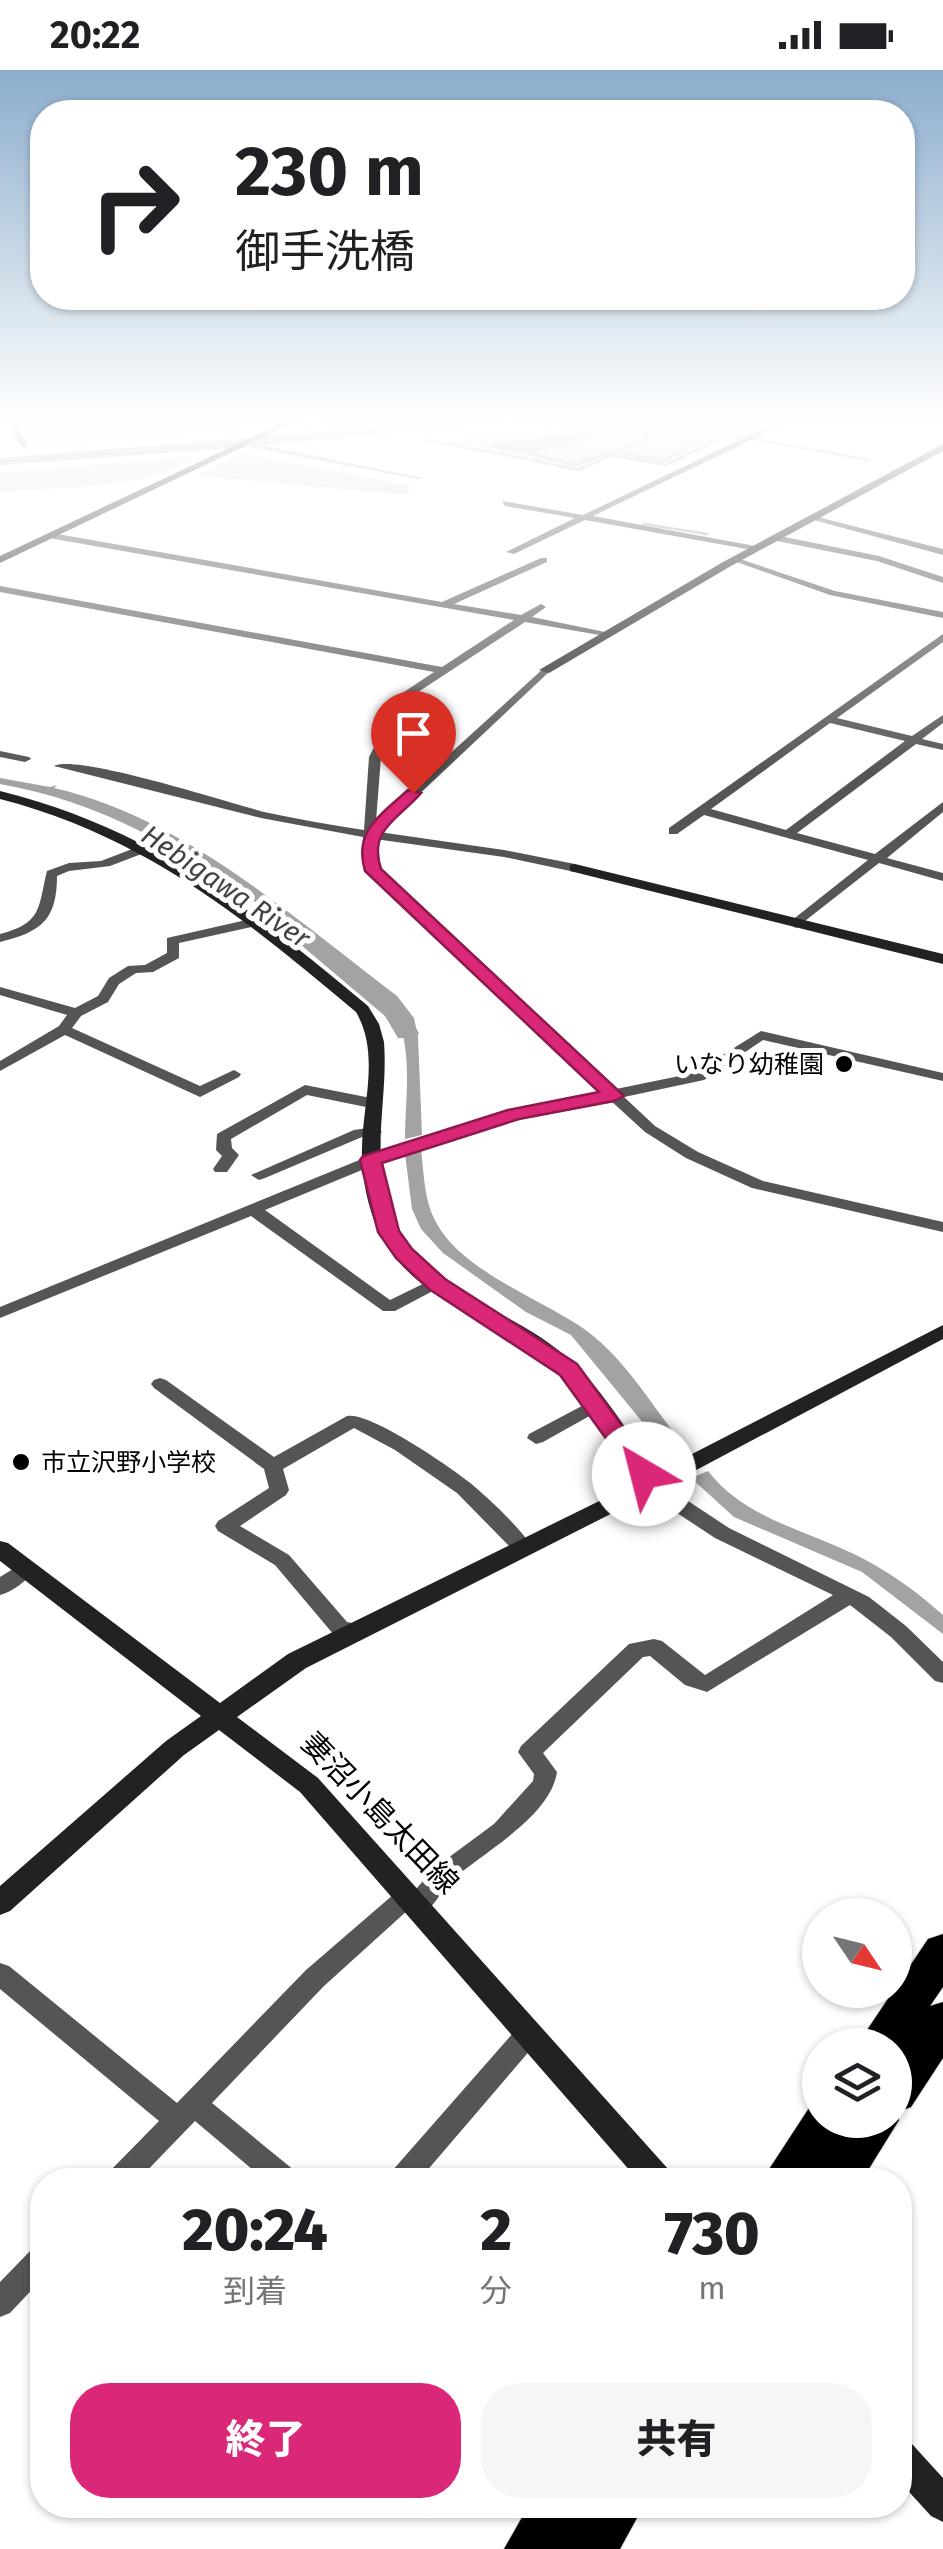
<!DOCTYPE html>
<html lang="ja">
<head>
<meta charset="utf-8">
<style>
  :root { --surface:#fff; --page:#f6f6f6; --text:#202124; --muted:#757577; --accent:#db2777 }
  body { margin:0; font-family:"Fira Sans","Noto Sans JP",sans-serif; background:var(--page); color:var(--text); height:100vh; display:flex; flex-direction:column; font-size:38px; white-space:nowrap }
  * { box-sizing:border-box; margin:0 }
  p { font-size:32px; color:var(--muted) }
  .icon { flex:none; width:55px; height:55px; fill:none; stroke:currentColor; stroke-width:2; stroke-linecap:round; stroke-linejoin:round }
  .map { position:relative; flex:1; overflow:hidden }
  .details { position:absolute; left:30px; top:2098px; width:882px; height:350px; display:flex; flex-direction:column; background:var(--surface); border-radius:40px; box-shadow:0 2px 8px #0004 }
  .details>* { flex:none }
  .banner { position:absolute; left:30px; top:30px; width:885px; height:210px; border-radius:40px; box-shadow:0 2px 8px #0004; background:#fff; color:var(--text); overflow:hidden }
  .needle { width:65px; rotate:125deg }
  .tools { position:absolute; left:802px; top:1828px; display:grid; gap:20px }
  .tools a { display:grid; place-items:center; width:110px; height:110px; border-radius:50%; background:var(--surface); box-shadow:0 2px 8px #0004; font-size:50px }
  .pin { position:absolute; display:grid; place-items:center; width:85px; height:85px; color:#fff; margin:-102px -42px; border-radius:50% 50% 50% 0; rotate:-45deg; box-shadow:0 0 10px #0007 }
  .pin .icon { rotate:45deg }
  .me { position:absolute; width:110px; margin:-55px; rotate:323deg; stroke-linejoin:round; filter:drop-shadow(0 0 8px #0008) }
  .turn { display:flex; align-items:center; gap:35px; height:210px; padding:0 40px; font-size:45px }
  .turn .icon { width:130px; height:130px; stroke-width:2.5 }
  .turn b { display:block; font-size:70px; line-height:85px }
  .eta { display:flex; justify-content:space-evenly; align-items:center; height:170px; text-align:center }
  .eta b { font-size:60px; font-weight:800; line-height:70px }
  .action { display:flex; gap:20px; margin-top:auto; padding:20px 40px }
  .action a { flex:1; height:115px; border-radius:40px; background:var(--accent); color:#fff; font-size:40px; font-weight:800; line-height:115px; text-align:center }
  .action a+a { background:var(--page); color:var(--text) }
  .status { display:flex; justify-content:space-between; align-items:center; height:70px; padding:0 50px; background:var(--surface); direction:ltr }
  .status svg { height:28px; fill:currentColor }
  .map>svg:first-child { display:block }
  .green { fill:#dcdcdc }
  .water { fill:#a3a3a3 }
  .lines { fill:none; stroke-linecap:round; stroke-linejoin:round }
  .stream { stroke:#a3a3a3; stroke-width:2.5 }
  .river { fill:#a3a3a3; fill-rule:evenodd }
  .highway-casing { stroke:#dbdbdb; stroke-width:2 }
  .street { fill:#555; fill-rule:evenodd }
  .secondary { fill:#222; fill-rule:evenodd }
  .highway { fill:#000; fill-rule:evenodd }
  .route { fill:#db2777; stroke:#8e194d; stroke-width:2.5 }
  .poi-dot { fill:#000; stroke:#fff; stroke-width:4 }
  .labels { text-anchor:middle; stroke-width:10; stroke-linejoin:round; paint-order:stroke }
  .poi-label { font-size:25px; fill:#000; stroke:#fff; text-anchor:end }
  .water-label { font-size:28px; font-style:italic; fill:#444; stroke:#fff }
  .near-street-label { font-size:30px; fill:#000; stroke:#fff }
</style>
</head>
<body>
<div class="status"><b>20:22</b><svg viewBox="0 0 49 12"><path d="M0 12V9h3v3zM5 12V6h3v6zM10 12V3h3v9zM15 12V0h3v12zM26 1h20v11H26zM47 4h2v5h-2z"/></svg></div>
<div class="map">
<svg width="943" height="2479" viewBox="0 0 943 2479">
  <rect width="100%" height="100%" fill="#fff"/>
  <path class="green" d="M 268,354 L 259,358 L 31,375 L 18,354 Z
    M 596,354 L 722,354 L 763,362 L 748,369 L 729,365 L 666,395 L 612,385 L 578,400 L 435,372 L 551,359 L 563,361 L 561,358 Z
    M 242,383 L 410,416 L 408,425 L 197,406 Z
    M 195,386 C 165,418 47,418 0,422 L 0,403 Z"/>
  <path class="water" d="M 422,354 L 486,354 L 263,375 L 422,408 L 418,409 L 249,377 L 0,395 L 0,388 Z
    M 587,362 L 600,366 L 527,384 L 480,375 Z
    M 0,708 L 50,717 L 57,715 L 54,718 C 183,747 294,848 397,926 L 414,948 L 418,967 L 422,1065 L 405,1069 C 405,1032 413,982 397,948 C 386,925 343,897 323,882 C 220,805 129,737 0,714 Z
    M 421,1079 C 424,1104 424,1132 437,1154 C 463,1202 544,1230 587,1261 C 630,1293 657,1345 692,1385 L 676,1393 L 571,1265 L 526,1242 L 443,1183 L 421,1159 L 412,1139 L 405,1084 Z
    M 708,1401 C 743,1447 804,1460 854,1484 C 887,1500 916,1521 943,1545 L 943,1564 L 862,1502 L 734,1447 L 691,1408 Z"/>
  <g class="lines">
    <path class="stream" d="M 303,356 L 316,354
      M 754,369 L 869,390
      M 424,370 L 526,389
      M 618,381 L 650,367 L 646,365 L 648,358
      M 529,383 L 574,395 L 614,381 L 662,391 L 711,365
      M 531,390 L 578,400 L 612,385 L 666,395 L 729,365 L 748,369
      M 644,454 L 707,464"/>
    <path class="river" d="M 296,852 L 304,854 L 403,937 L 419,963 L 416,968 L 398,968 L 385,946 L 288,864 L 285,859 Z"/>
    <defs>
      <path id="highway" d="M 943,1864 L 943,1917 L 930,1936 L 943,1932 L 943,1988 L 911,2037 L 895,2043 L 899,2050 L 862,2110 L 762,2110 L 811,2035 L 820,2032 L 820,2050 L 895,2050 L 895,1975 L 857,1975 L 928,1869 Z
        M 529,2435 L 644,2435 L 620,2479 L 504,2479 Z"/>
    </defs>
    <use href="#highway" class="highway-casing"/>
    <path class="street" d="M 9,354 L 17,354 L 28,377 L 22,377 Z
      M 773,354 L 784,354 L 593,446 L 755,476 L 758,481 L 585,450 L 514,484 L 506,482 L 575,448 L 505,436 L 502,431 L 583,445 Z
      M 810,445 L 943,479 L 943,485 L 810,449 Z
      M 52,463 L 442,532 L 541,488 L 547,488 L 547,492 L 454,534 L 521,545 L 541,534 L 546,537 L 532,547 L 610,563 L 605,566 L 525,552 L 409,628 L 381,687 L 376,751 L 545,597 L 550,600 L 549,602 L 379,762 L 504,780 L 575,794 L 581,798 L 575,802 L 504,787 L 375,769 L 374,782 L 379,800 L 616,1019 L 694,1003 L 761,961 L 943,1003 L 943,1011 L 763,970 L 704,1010 L 624,1027 L 655,1056 L 698,1082 L 763,1111 L 943,1152 L 943,1162 L 752,1118 L 686,1088 L 645,1062 L 610,1030 L 518,1048 L 391,1088 L 265,1140 L 390,1230 L 431,1210 L 443,1210 L 446,1214 L 395,1241 L 383,1241 L 251,1146 L 0,1248 L 0,1237 L 379,1082 L 510,1041 L 602,1022 L 369,804 L 362,782 L 363,767 L 261,748 L 54,696 C 78,684 229,733 264,742 C 297,749 330,755 364,760 L 369,687 L 401,624 L 434,602 L 0,522 L 0,516 L 442,597 L 514,550 L 49,468 Z
      M 775,465 L 879,486 L 943,507 L 943,513 L 877,491 L 772,470 Z
      M 734,487 L 835,521 L 943,542 L 943,548 L 830,525 L 734,491 Z
      M 943,564 L 943,572 L 837,648 L 912,666 L 943,645 L 943,653 L 922,669 L 943,674 L 943,680 L 916,674 L 797,763 L 875,784 L 943,732 L 943,742 L 887,788 L 943,803 L 943,811 L 879,793 L 796,858 L 789,854 L 791,851 L 868,790 L 704,745 L 677,764 L 669,764 L 669,758 ZM 830,653 L 905,671 L 786,760 L 711,739 Z
      M 0,681 L 29,687 L 31,689 L 25,692 L 0,687 Z
      M 140,776 L 144,777 L 144,783 L 110,796 L 69,801 L 57,806 C 57,850 41,862 0,872 L 0,864 C 43,853 38,837 47,801 L 69,793 L 101,791 Z
      M 255,848 L 262,852 L 260,855 L 179,873 L 179,888 L 153,902 L 136,903 L 119,914 L 108,932 L 81,946 L 72,958 L 200,1016 L 234,1000 L 241,1004 L 239,1007 L 200,1027 L 65,965 L 0,1001 L 0,991 L 59,956 L 67,945 L 0,925 L 0,917 L 75,938 L 98,926 L 109,908 L 128,896 L 145,895 L 167,883 L 167,868 Z
      M 305,1015 L 366,1027 L 374,1025 L 382,1030 L 366,1037 L 307,1025 L 231,1069 L 232,1078 L 239,1085 L 227,1102 L 215,1102 L 213,1099 L 222,1086 L 216,1080 L 217,1064 Z
      M 374,1057 L 382,1062 L 379,1065 L 362,1067 L 265,1108 L 259,1110 L 251,1105 L 354,1060 Z
      M 160,1308 L 166,1310 L 274,1387 L 347,1346 C 369,1341 449,1396 469,1412 C 489,1428 520,1458 534,1479 L 531,1484 L 517,1484 L 457,1423 L 395,1380 L 354,1358 L 283,1399 L 289,1420 L 286,1425 L 240,1456 L 289,1485 L 347,1552 L 363,1555 L 367,1561 L 363,1567 L 356,1569 L 334,1565 L 275,1495 L 218,1461 L 215,1456 L 218,1451 L 269,1418 L 264,1399 L 154,1318 L 151,1314 L 154,1310 Z
      M 595,1329 L 604,1335 L 602,1339 L 543,1372 L 536,1374 L 527,1368 L 529,1364 Z
      M 654,1406 L 661,1408 L 682,1427 L 729,1458 L 869,1527 L 906,1556 L 943,1592 L 943,1613 L 935,1611 L 891,1567 L 850,1535 L 707,1622 L 685,1615 L 650,1586 L 643,1587 L 543,1683 L 557,1702 C 550,1748 481,1783 450,1812 C 439,1823 434,1840 418,1845 L 408,1840 L 324,1916 L 212,2033 L 295,2101 L 299,2110 L 265,2110 L 195,2051 L 138,2110 L 106,2110 L 110,2101 L 159,2051 L 0,1919 L 0,1893 L 9,1896 L 177,2033 L 306,1900 L 401,1818 L 409,1815 L 417,1818 L 433,1799 L 494,1754 L 533,1711 L 534,1704 L 518,1682 L 521,1676 L 629,1574 L 654,1569 L 662,1571 L 705,1605 L 833,1525 L 715,1468 L 668,1437 L 647,1418 L 644,1413 L 647,1408 Z
      M 26,1491 L 33,1493 L 36,1498 C 29,1509 13,1522 0,1525 L 0,1507 Z
      M 529,1952 L 538,1955 L 542,1963 L 538,1971 L 419,2110 L 388,2110 L 392,2101 L 520,1955 Z
      M 42,2175 L 42,2209 L 10,2243 L 0,2247 L 0,2212 L 32,2179 Z"/>
    <path class="secondary" d="M 279,354 L 291,354 L 0,493 L 0,486 Z
      M 943,374 L 943,381 L 731,496 L 549,603 L 539,600 L 723,492 Z
      M 0,721 C 153,759 249,837 368,936 L 379,954 L 384,972 C 388,1023 373,1074 386,1124 C 413,1229 506,1229 573,1293 C 603,1320 632,1369 657,1402 L 943,1255 L 943,1269 L 670,1414 L 306,1598 L 237,1647 L 318,1708 L 669,2100 L 674,2110 L 638,2110 L 300,1722 L 219,1660 L 184,1685 L 10,1841 L 0,1845 L 0,1816 L 166,1671 L 201,1646 L 0,1491 L 0,1471 L 8,1473 L 220,1633 L 288,1584 L 640,1411 C 617,1380 584,1325 557,1300 C 501,1251 411,1232 378,1160 C 367,1135 361,1104 362,1077 C 363,1033 380,983 356,942 C 244,848 144,766 0,729 Z
      M 575,794 L 943,884 L 943,894 L 570,801 L 570,795 Z
      M 900,2369 L 912,2374 L 943,2408 L 943,2452 L 931,2446 L 900,2412 Z"/>
    <use href="#highway" class="highway"/>
  </g>
  <linearGradient id="sky" x2="0" y2="1"><stop stop-color="#8cadcc"/><stop offset="0.5" stop-color="#fff"/><stop offset="1" stop-color="#fff" stop-opacity="0"/></linearGradient>
  <rect width="943" height="702" fill="url(#sky)"/>
  <path class="route" d="M 408,720 L 421,723 C 398,750 368,759 381,799 L 624,1026 L 614,1031 L 519,1049 L 382,1093 L 399,1161 L 412,1179 L 445,1209 L 577,1294 L 653,1398 L 657,1404 L 653,1410 L 636,1410 L 560,1305 L 429,1219 L 396,1188 L 378,1162 L 360,1090 L 363,1086 L 508,1040 L 599,1022 L 365,801 C 353,761 381,745 408,720 Z"/>
  <g class="poi-dot">
    <circle cx="844" cy="994" r="10"/>
    <circle cx="21" cy="1392" r="10"/>
  </g>
  <g class="labels">
    <g class="poi-label">
      <text x="824" y="1003">いなり幼稚園</text>
      <text x="41" y="1401" text-anchor="start">市立沢野小学校</text>
    </g>
    <g class="water-label">
      <text transform="translate(226 816) rotate(34)" y="10">Hebigawa River</text>
    </g>
    <g class="near-street-label">
      <text transform="translate(380 1743) rotate(46)" y="10">妻沼小島太田線</text>
    </g>
  </g>
</svg>
<div class="tools">
<a><svg class="needle" viewBox="-14 -14 28 28"><path d="M0-13l5 13h-10z" fill="#e53935"/><path d="M0 13l5-13h-10z" fill="#757577"/></svg></a>
<a><svg class="icon" aria-label="layers" viewBox="0 0 24 24"><path d="M12 4l9 5-9 5-9-5zM3 14l9 5 9-5"/></svg></a>
</div>
<div class="pin" style="left:413px;top:723px;background:#d93025"><svg class="icon" aria-label="arrive" viewBox="0 0 24 24"><path d="M6 21V4h12l-3 4 3 4H6"/></svg></div>
<svg class="me" style="left:644px;top:1404px" viewBox="-20 -20 40 40"><circle r="19" fill="#fff"/><path d="M0-13L10 11 0 6-10 11z" fill="#db2777"/></svg>
<div class="banner">
<div class="turn"><svg class="icon" aria-label="right" viewBox="0 0 24 24"><path d="M7 20v-9h11M14 6l5 5-5 5"/></svg><div><b>230 m</b>御手洗橋</div></div>
</div>
<section class="details">
<div class="eta">
<div><b>20:24</b><p>到着</p></div>
<div><b>2</b><p>分</p></div>
<div><b>730</b><p>m</p></div>
</div>
<div class="action"><a>終了</a><a>共有</a></div>
</section>
</div>
</body>
</html>
